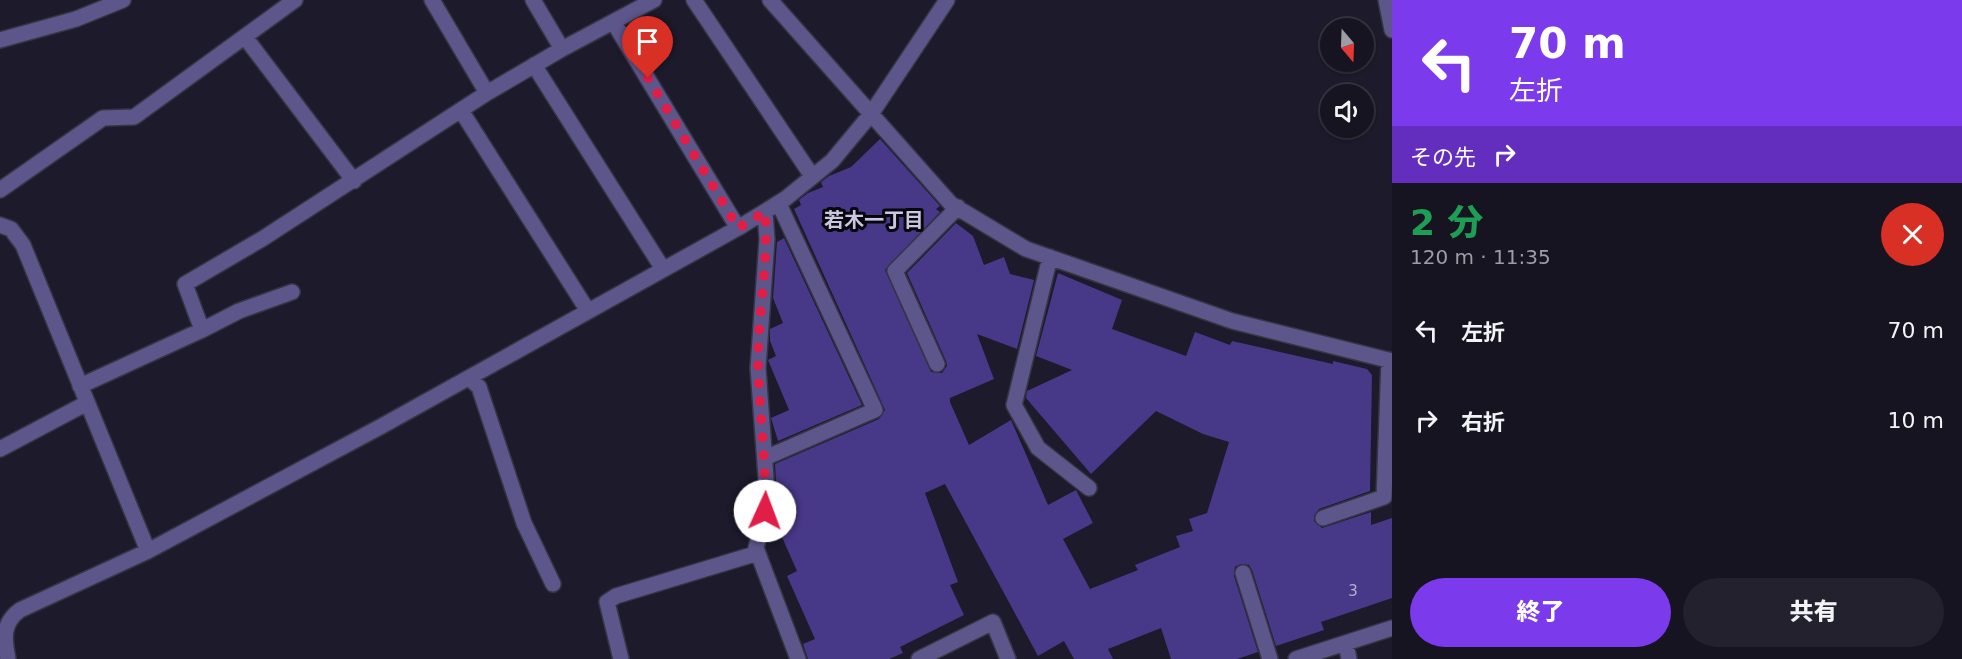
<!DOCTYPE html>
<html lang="ja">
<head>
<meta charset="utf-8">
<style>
  :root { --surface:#151420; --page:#22212d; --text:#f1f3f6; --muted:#9d9ea5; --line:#34333e; --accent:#7c3aed }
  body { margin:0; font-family:"DejaVu Sans","Noto Sans JP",sans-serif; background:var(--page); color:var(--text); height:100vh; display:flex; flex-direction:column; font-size:22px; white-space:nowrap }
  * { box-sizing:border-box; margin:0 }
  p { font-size:20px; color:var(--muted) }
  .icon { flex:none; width:33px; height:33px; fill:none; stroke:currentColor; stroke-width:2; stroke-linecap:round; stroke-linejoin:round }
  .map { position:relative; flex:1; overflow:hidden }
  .panel { display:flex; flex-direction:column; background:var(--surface); width:570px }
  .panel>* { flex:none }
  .banner { background:#7c3aed; color:#fff; overflow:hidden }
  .needle { width:39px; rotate:161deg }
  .tools { position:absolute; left:1320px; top:18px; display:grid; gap:12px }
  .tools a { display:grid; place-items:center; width:54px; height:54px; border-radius:50%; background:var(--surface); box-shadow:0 2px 4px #0004,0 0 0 2px var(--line); font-size:30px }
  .pin { position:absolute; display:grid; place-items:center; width:51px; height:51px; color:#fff; margin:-62px -26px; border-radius:50% 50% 50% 0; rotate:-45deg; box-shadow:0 0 6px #0007 }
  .pin .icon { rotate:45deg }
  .me { position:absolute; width:66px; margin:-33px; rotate:2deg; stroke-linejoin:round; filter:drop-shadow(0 0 4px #0008) }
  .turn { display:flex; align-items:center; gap:21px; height:126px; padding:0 18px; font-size:27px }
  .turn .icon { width:78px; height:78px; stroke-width:2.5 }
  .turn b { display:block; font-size:42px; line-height:51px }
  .then { display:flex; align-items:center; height:57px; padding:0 18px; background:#0003; gap:12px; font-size:22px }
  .round { display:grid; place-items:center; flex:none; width:63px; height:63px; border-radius:32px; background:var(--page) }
  .summary { display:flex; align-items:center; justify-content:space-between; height:102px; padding:0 18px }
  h1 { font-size:36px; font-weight:800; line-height:45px; color:#1e9e55 }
  .action { display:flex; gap:12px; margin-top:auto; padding:12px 18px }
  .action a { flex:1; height:69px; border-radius:36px; background:var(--accent); color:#fff; font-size:24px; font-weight:800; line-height:69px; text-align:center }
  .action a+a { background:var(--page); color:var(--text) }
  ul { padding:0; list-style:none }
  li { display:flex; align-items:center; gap:18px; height:90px; padding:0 18px }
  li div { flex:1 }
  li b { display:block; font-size:22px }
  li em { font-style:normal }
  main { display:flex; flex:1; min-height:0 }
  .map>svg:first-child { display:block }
  .building { fill:#483888 }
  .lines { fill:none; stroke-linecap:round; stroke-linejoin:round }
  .minor-casing { stroke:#363545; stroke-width:18 }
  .minor { stroke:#5d568b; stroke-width:15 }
  .route { stroke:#e11d48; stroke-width:10; stroke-dasharray:0 18 }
  .labels { text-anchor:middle; stroke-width:6; stroke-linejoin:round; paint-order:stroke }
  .number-label { font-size:15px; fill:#b4b0cd }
  .neighbourhood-label { font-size:20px; font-weight:bold; fill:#cac8e0; stroke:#07060d }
</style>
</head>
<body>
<main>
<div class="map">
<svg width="1392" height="659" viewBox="0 0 1392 659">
  <rect width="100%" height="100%" fill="#1c1a2b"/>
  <path class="building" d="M 880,139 L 940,206 L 936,209 L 940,212 L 885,270 L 931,372 L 942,373 L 947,366 L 946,361 L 907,273 L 956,223 L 973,236 L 984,265 L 1004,257 L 1010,274 L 1034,280 L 1017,349 L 977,334 L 994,379 L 950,398 L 950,402 L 969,445 L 1011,420 L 1048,505 L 1076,490 L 1093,523 L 1063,539 L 1090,589 L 1138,570 L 1135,565 L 1180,547 L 1176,536 L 1193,531 L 1189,519 L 1207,513 L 1229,442 L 1203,434 L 1156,411 L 1091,474 L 1026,398 L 1027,391 L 1072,370 L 1036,356 L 1058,273 L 1122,300 L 1112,329 L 1186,356 L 1195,332 L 1230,345 L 1232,341 L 1333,364 L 1333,361 L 1367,369 L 1372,375 L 1370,491 L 1319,509 L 1314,516 L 1314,521 L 1322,528 L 1371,512 L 1371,525 L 1392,518 L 1392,598 L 1321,622 L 1324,630 L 1276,646 L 1252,570 L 1249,565 L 1241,564 L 1235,567 L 1234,576 L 1258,652 L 1237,659 L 1171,659 L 1161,628 L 1108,649 L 1113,659 L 1074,659 L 1064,641 L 1038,656 L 945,484 L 925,493 L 958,582 L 950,585 L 964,615 L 900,647 L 903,653 L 889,659 L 808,659 L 803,644 L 815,639 L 787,576 L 797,571 L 773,517 L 788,510 L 776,482 L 775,464 L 879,419 L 885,410 L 794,209 L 801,205 L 799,200 L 808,193 L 823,187 L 821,182 L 829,176 L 851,167 Z
    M 784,238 L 862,405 L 778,441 L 771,418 L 789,410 L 768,360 L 776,356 L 770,341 L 770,329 L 783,323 L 773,298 L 777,242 Z"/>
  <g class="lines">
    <defs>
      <path id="minor" d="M 432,0 L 487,93
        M 533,0 L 562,49
        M 694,0 L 812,176
        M 770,0 L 951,204 L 1026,249 L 1232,321 L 1392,361
        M 1386,0 L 1392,30
        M 614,23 L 738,228
        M 245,37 L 354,181
        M 0,40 L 76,19 L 123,0
        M 534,65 L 663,269
        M 462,112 L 588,311
        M 0,190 L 103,118 L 134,117 L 295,0
        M 765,212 L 767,239 L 758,368 L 766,478 L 765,511 L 756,548 L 798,659
        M 0,225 L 11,229 L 23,245 L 148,551
        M 1050,257 L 1014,405 L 1038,448 L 1089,488
        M 202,330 L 239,311 L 292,292
        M 937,364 L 895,271 L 958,207
        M 469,378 L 479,387 L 524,523 L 553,584
        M 80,386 L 202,330 L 185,284 L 262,239 L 487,93 L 562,49 L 654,0
        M 0,449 L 87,403
        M 765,458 L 875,410 L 779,204
        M 1323,518 L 1384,497 L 1389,360
        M 1243,573 L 1270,659
        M 1346,644 L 1349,659
        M 8,659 C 4,639 2,623 20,610 L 148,551 L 380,427 L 738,228 L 785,199 L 832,161 L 871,114 L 947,0
        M 621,659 L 607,602 L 616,596 L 758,553
        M 919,659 L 993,622 L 1008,659
        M 1296,659 L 1392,628"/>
    </defs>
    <use href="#minor" class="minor-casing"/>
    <use href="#minor" class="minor"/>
  </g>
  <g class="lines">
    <path class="route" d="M 648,78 L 738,228 L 765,212 C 769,264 757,316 758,368 C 760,416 766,463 765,511"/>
  </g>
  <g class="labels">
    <g class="number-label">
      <text x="1353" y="596">3</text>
    </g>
    <g class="neighbourhood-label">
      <text x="874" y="227">若木一丁目</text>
    </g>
  </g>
</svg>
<div class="tools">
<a><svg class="needle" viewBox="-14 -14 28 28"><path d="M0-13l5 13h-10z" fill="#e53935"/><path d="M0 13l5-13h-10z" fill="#9d9ea5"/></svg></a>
<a><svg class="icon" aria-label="sound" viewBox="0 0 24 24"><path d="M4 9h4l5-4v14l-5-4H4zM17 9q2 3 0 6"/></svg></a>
</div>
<div class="pin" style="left:648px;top:78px;background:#d93025"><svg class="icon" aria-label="arrive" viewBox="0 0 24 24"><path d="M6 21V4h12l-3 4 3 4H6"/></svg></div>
<svg class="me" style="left:765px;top:511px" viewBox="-20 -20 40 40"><circle r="19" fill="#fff"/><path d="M0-13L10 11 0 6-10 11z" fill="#e11d48"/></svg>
</div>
<section class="panel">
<div class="banner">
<div class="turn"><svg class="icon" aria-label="left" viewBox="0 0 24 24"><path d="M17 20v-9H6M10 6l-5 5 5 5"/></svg><div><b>70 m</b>左折</div></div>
<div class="then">その先<svg class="icon" aria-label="right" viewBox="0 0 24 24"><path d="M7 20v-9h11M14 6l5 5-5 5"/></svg></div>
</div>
<div class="summary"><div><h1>2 分</h1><p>120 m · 11:35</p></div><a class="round" style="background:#d93025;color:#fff"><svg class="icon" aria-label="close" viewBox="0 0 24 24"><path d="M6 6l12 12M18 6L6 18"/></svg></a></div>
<ul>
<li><svg class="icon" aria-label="left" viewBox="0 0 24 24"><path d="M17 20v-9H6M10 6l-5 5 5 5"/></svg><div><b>左折</b></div><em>70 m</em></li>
<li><svg class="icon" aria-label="right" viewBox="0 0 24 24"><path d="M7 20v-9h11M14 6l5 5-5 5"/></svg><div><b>右折</b></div><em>10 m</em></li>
</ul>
<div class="action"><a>終了</a><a>共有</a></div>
</section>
</main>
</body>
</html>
